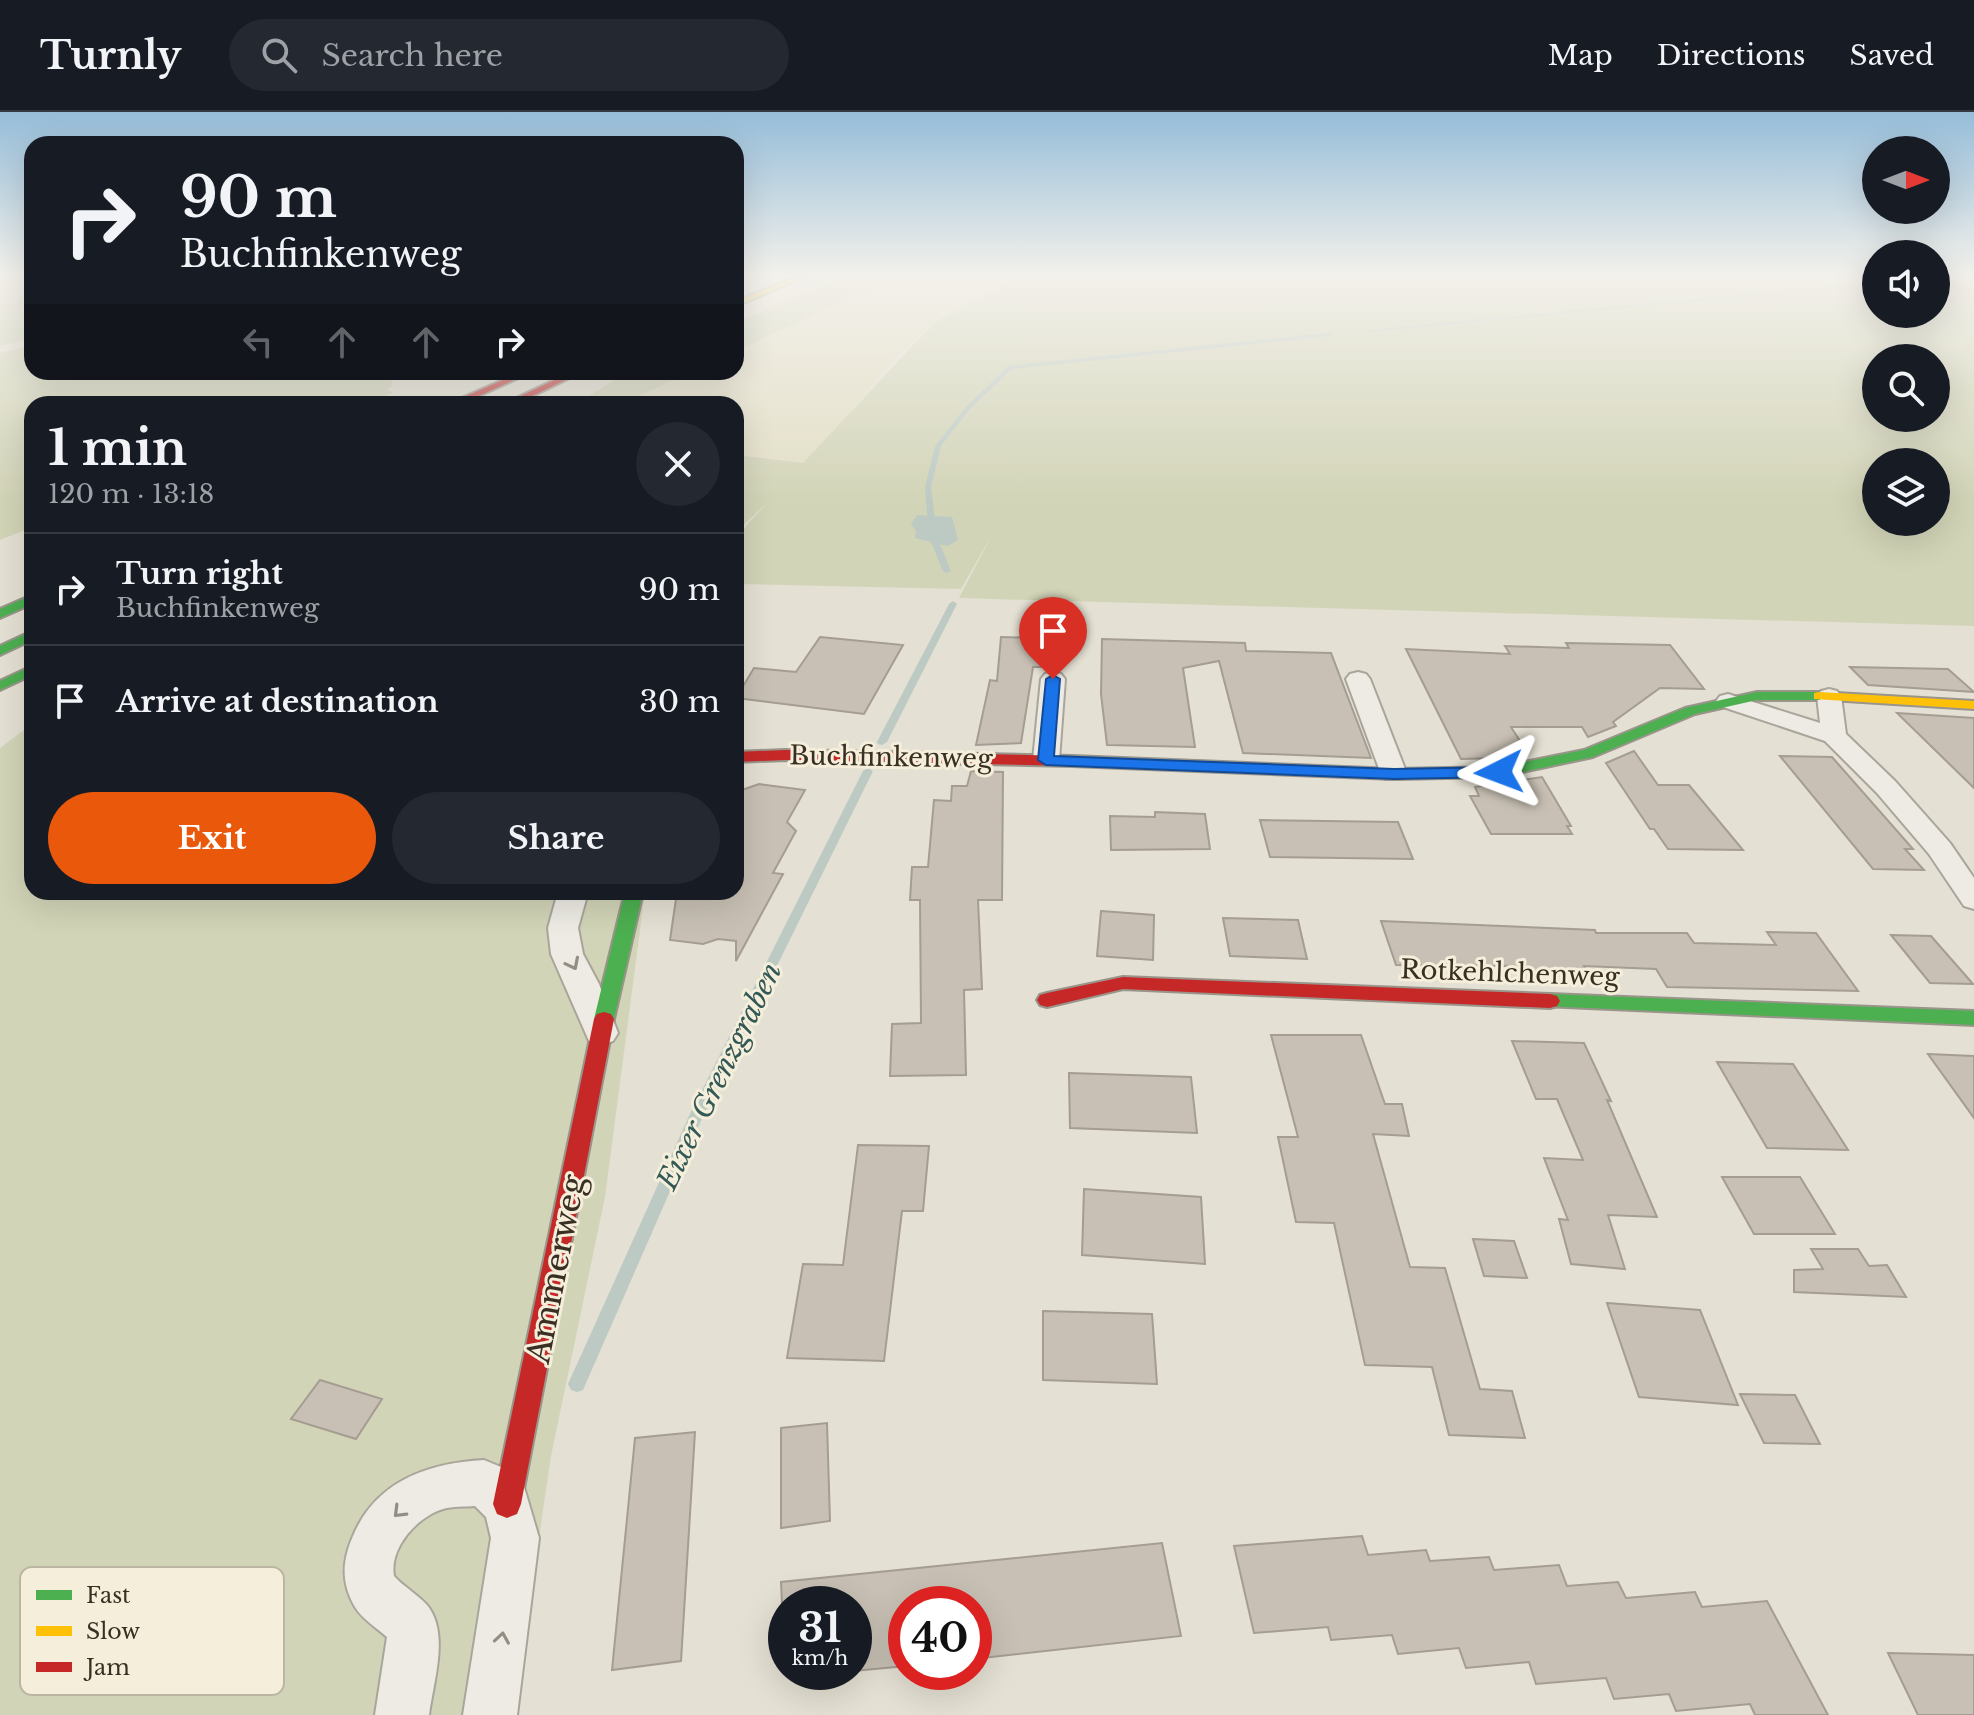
<!DOCTYPE html>
<html lang="en">
<head>
<meta charset="utf-8">
<style>
  :root { --surface:#171b24; --page:#242831; --text:#f1f3f6; --muted:#9ea1a6; --line:#363941; --accent:#ea580c }
  body { margin:0; font-family:"Libre Baskerville",serif; background:var(--page); color:var(--text); height:100vh; display:flex; flex-direction:column; font-size:30px; white-space:nowrap }
  * { box-sizing:border-box; margin:0 }
  p { font-size:26px; color:var(--muted) }
  .icon { flex:none; width:44px; height:44px; fill:none; stroke:currentColor; stroke-width:2; stroke-linecap:round; stroke-linejoin:round }
  .map { position:relative; flex:1; overflow:hidden }
  .details { position:absolute; left:24px; top:284px; width:720px; height:504px; display:flex; flex-direction:column; background:var(--surface); border-radius:24px; box-shadow:0 8px 32px #0002 }
  .details>* { flex:none }
  .banner { position:absolute; left:24px; top:24px; width:720px; height:244px; border-radius:24px; box-shadow:0 8px 32px #0002; background:#171b24; color:var(--text); overflow:hidden }
  .needle { width:52px; rotate:90deg }
  .tools { position:absolute; left:1862px; top:24px; display:grid; gap:16px }
  .tools a { display:grid; place-items:center; width:88px; height:88px; border-radius:50%; background:var(--surface); box-shadow:0 8px 32px #0002; font-size:40px }
  .speed { position:absolute; left:768px; top:1474px; display:flex; gap:16px; font-size:40px; font-weight:700; text-align:center }
  .speed>* { display:grid; place-content:center; width:104px; height:104px; border-radius:50%; background:var(--surface); box-shadow:0 8px 32px #0002; line-height:1 }
  .speed small { font-size:20px; font-weight:400 }
  .speed .limit { border:12px solid #d22; background:#fff; color:#111 }
  .pin { position:absolute; display:grid; place-items:center; width:68px; height:68px; color:#fff; margin:-82px -34px; border-radius:50% 50% 50% 0; rotate:-45deg; box-shadow:0 0 8px #0007 }
  .pin .icon { rotate:45deg }
  .me { position:absolute; width:88px; margin:-44px; rotate:267deg; stroke-linejoin:round; filter:drop-shadow(0 0 6px #0008) }
  .turn { display:flex; align-items:center; gap:28px; height:168px; padding:0 24px; font-size:36px }
  .turn .icon { width:104px; height:104px; stroke-width:2.5 }
  .turn b { display:block; font-size:56px; line-height:68px }
  .lanes { display:flex; align-items:center; height:76px; padding:0 24px; background:#0003; justify-content:center; gap:40px; direction:ltr }
  .lanes .off { opacity:.35 }
  .round { display:grid; place-items:center; flex:none; width:84px; height:84px; border-radius:42px; background:var(--page) }
  .summary { display:flex; align-items:center; justify-content:space-between; height:136px; padding:0 24px }
  h1 { font-size:48px; font-weight:700; line-height:60px }
  .action { display:flex; gap:16px; margin-top:auto; padding:16px 24px }
  .action a { flex:1; height:92px; border-radius:48px; background:var(--accent); color:#fff; font-size:32px; font-weight:700; line-height:92px; text-align:center }
  .action a+a { background:var(--page); color:var(--text) }
  ul { padding:0; list-style:none }
  li { display:flex; align-items:center; gap:24px; height:112px; padding:0 24px; border-top:2px solid var(--line) }
  li div { flex:1 }
  li b { display:block; font-size:30px }
  li em { font-style:normal }
  header { display:flex; align-items:center; gap:48px; box-sizing:border-box; height:112px; padding:0 40px; background:var(--surface); border-bottom:2px solid var(--line) }
  header strong { font-size:38px }
  nav { display:flex; gap:44px; margin-inline-start:auto; font-size:28px }
  .search { width:560px; height:72px; background:var(--page); display:flex; align-items:center; gap:20px; box-sizing:border-box; padding:0 28px; border-radius:44px; color:var(--muted); font-size:30px }
  .map>svg:first-child { display:block }
  .farmland { fill:#e2dec5 }
  .green { fill:#d2d4b7; fill-rule:evenodd }
  .water { fill:#bccac3 }
  .lines { fill:none; stroke-linecap:round; stroke-linejoin:round }
  .stream { fill:#bccac3; fill-rule:evenodd }
  .building { fill:#c8c0b4; stroke:#a59c92; stroke-width:2 }
  .street-casing { stroke:#aaa59b; stroke-width:4 }
  .fast-casing { stroke:#9a958b; stroke-width:4 }
  .slow-casing { stroke:#9a958b; stroke-width:4 }
  .jam-casing { stroke:#9a958b; stroke-width:4 }
  .street { fill:#edebe4; fill-rule:evenodd }
  .fast { fill:#4caf50; fill-rule:evenodd }
  .slow { fill:#ffc107; fill-rule:evenodd }
  .jam { fill:#c62828; fill-rule:evenodd }
  .oneway { stroke:#948d84 }
  .route { fill:#1a73e8; stroke:#114b97; stroke-width:2 }
  .labels { text-anchor:middle; stroke-width:6; stroke-linejoin:round; paint-order:stroke }
  .street-label { font-size:26px; fill:#3a2f23; stroke:#f4eedb }
  .water-label { font-size:28px; font-style:italic; fill:#335957; stroke:#f4eedb }
  .near-street-label { font-size:32px; fill:#3a2f23; stroke:#f4eedb }
  .key { fill:#f4eedb; stroke:#bcb5a4; stroke-width:2 }
  .key-label { font-size:22px; fill:#3a2f23 }
</style>
</head>
<body>
<header>
<strong>Turnly</strong>
<div class="search"><svg class="icon" aria-label="search" viewBox="0 0 24 24"><circle cx="10" cy="10" r="6"/><path d="M15 15l6 6"/></svg>Search here</div>
<nav><a>Map</a><a>Directions</a><a>Saved</a></nav>
</header>
<div class="map">
<svg width="1974" height="1603" viewBox="0 0 1974 1603">
  <rect width="100%" height="100%" fill="#e4e0d3"/>
  <path class="farmland" d="M 895,165 L 1019,165 L 935,210 L 897,244 L 806,351 L 736,342 L 736,292 L 624,292 L 692,260 L 736,260 L 736,239 Z"/>
  <path class="green" d="M 0,165 L 32,165 L 32,227 L 0,234 Z
    M 841,165 L 894,165 L 736,239 L 736,211 Z
    M 1020,165 L 1876,165 L 1876,202 L 1936,202 L 1936,165 L 1974,165 L 1974,514 L 959,486 L 993,421 L 961,477 L 736,472 L 736,425 L 767,391 L 736,420 L 736,343 L 803,351 L 935,210 ZM 1876,246 L 1936,246 L 1936,306 L 1876,306 ZM 1876,350 L 1936,350 L 1936,410 L 1876,410 Z
    M 32,233 L 32,260 L 391,260 L 392,275 L 387,277 L 393,281 L 362,292 L 32,292 L 32,415 L 0,428 L 0,241 Z
    M 627,260 L 691,260 L 622,292 L 576,292 Z
    M 32,612 L 32,780 L 645,780 L 605,1085 L 551,1344 L 513,1603 L 0,1603 L 0,636 Z"/>
  <path class="water" d="M 917,403 L 952,405 L 958,428 L 947,434 L 915,426 L 916,419 L 911,412 Z"/>
  <g class="lines">
    <path class="stream" d="M 1805,165 L 1811,165 L 1835,176 L 1370,220 L 1367,218 L 1827,175 Z
      M 1329,221 L 1331,224 L 1012,257 L 969,298 L 941,334 L 931,375 L 937,425 L 951,459 L 947,461 L 943,459 L 929,425 L 925,375 L 935,334 L 965,296 L 1008,254 Z
      M 953,489 L 957,492 L 887,630 L 882,633 L 878,632 L 877,630 L 949,492 Z
      M 868,656 L 873,659 L 703,1004 L 583,1278 L 577,1280 L 571,1278 L 568,1272 L 689,1004 L 863,659 Z"/>
  </g>
  <path class="building" d="M 820,525 L 903,533 L 864,602 L 736,586 L 754,556 L 796,560 Z
    M 1001,525 L 1045,526 L 1044,555 L 1033,555 L 1021,631 L 976,633 L 990,568 L 997,569 Z
    M 1102,527 L 1245,531 L 1246,539 L 1331,541 L 1371,646 L 1243,641 L 1219,549 L 1183,556 L 1195,635 L 1107,633 L 1101,582 Z
    M 1566,531 L 1670,533 L 1704,577 L 1660,576 L 1613,610 L 1616,614 L 1588,625 L 1582,615 L 1511,615 L 1527,640 L 1499,646 L 1461,647 L 1406,537 L 1510,542 L 1505,534 L 1569,536 Z
    M 1850,555 L 1948,557 L 1974,580 L 1868,573 Z
    M 1897,601 L 1974,606 L 1974,676 Z
    M 1634,639 L 1658,673 L 1689,673 L 1743,738 L 1668,737 L 1654,717 L 1650,717 L 1606,651 Z
    M 1780,644 L 1832,645 L 1913,737 L 1905,737 L 1924,758 L 1873,757 Z
    M 971,659 L 1003,660 L 1002,788 L 978,788 L 982,877 L 964,878 L 966,963 L 890,964 L 892,912 L 921,911 L 920,788 L 910,788 L 912,755 L 928,755 L 934,688 L 951,689 L 952,674 L 967,674 Z
    M 1542,665 L 1571,714 L 1567,714 L 1572,722 L 1491,722 L 1470,684 L 1479,684 L 1475,675 Z
    M 759,672 L 805,678 L 787,710 L 796,719 L 773,761 L 783,762 L 736,849 L 736,829 L 718,827 L 703,832 L 670,828 L 677,780 L 736,780 L 736,680 Z
    M 1155,700 L 1205,702 L 1210,737 L 1111,738 L 1110,704 L 1155,705 Z
    M 1260,708 L 1398,710 L 1413,747 L 1270,745 Z
    M 1101,799 L 1154,803 L 1153,848 L 1097,844 Z
    M 1223,806 L 1298,808 L 1307,847 L 1230,844 Z
    M 1381,809 L 1595,818 L 1596,821 L 1687,821 L 1694,831 L 1776,833 L 1767,820 L 1816,821 L 1858,879 L 1667,875 L 1656,857 L 1584,854 L 1588,862 L 1516,859 L 1514,854 L 1396,853 Z
    M 1891,823 L 1931,824 L 1973,872 L 1930,871 Z
    M 1271,923 L 1361,923 L 1385,992 L 1402,992 L 1409,1024 L 1373,1022 L 1410,1155 L 1445,1156 L 1480,1277 L 1512,1279 L 1525,1326 L 1449,1323 L 1432,1255 L 1365,1253 L 1334,1111 L 1296,1110 L 1278,1025 L 1298,1025 Z
    M 1512,929 L 1584,931 L 1611,989 L 1607,988 L 1657,1105 L 1608,1103 L 1625,1157 L 1571,1152 L 1559,1107 L 1568,1108 L 1544,1046 L 1583,1048 L 1557,987 L 1536,987 Z
    M 1928,942 L 1974,944 L 1974,1006 Z
    M 1717,950 L 1793,952 L 1848,1038 L 1767,1036 Z
    M 1069,961 L 1191,965 L 1197,1021 L 1070,1016 Z
    M 858,1033 L 929,1034 L 923,1099 L 902,1099 L 884,1249 L 787,1246 L 803,1152 L 843,1153 Z
    M 1722,1065 L 1800,1065 L 1835,1122 L 1754,1122 Z
    M 1084,1077 L 1201,1085 L 1205,1152 L 1082,1143 Z
    M 1473,1127 L 1514,1129 L 1527,1166 L 1484,1164 Z
    M 1811,1137 L 1858,1137 L 1869,1154 L 1887,1153 L 1906,1185 L 1794,1180 L 1794,1158 L 1823,1157 Z
    M 1607,1191 L 1700,1198 L 1738,1293 L 1639,1285 Z
    M 1043,1199 L 1152,1202 L 1157,1272 L 1043,1268 Z
    M 320,1268 L 382,1287 L 356,1327 L 291,1307 Z
    M 1740,1282 L 1795,1283 L 1820,1332 L 1764,1331 Z
    M 827,1311 L 830,1409 L 781,1416 L 781,1316 Z
    M 695,1320 L 681,1549 L 612,1558 L 635,1326 Z
    M 1362,1424 L 1368,1443 L 1426,1438 L 1430,1449 L 1489,1445 L 1494,1458 L 1559,1453 L 1567,1474 L 1618,1470 L 1626,1486 L 1695,1480 L 1702,1495 L 1767,1489 L 1828,1603 L 1755,1603 L 1750,1592 L 1676,1599 L 1669,1582 L 1614,1587 L 1606,1566 L 1536,1572 L 1529,1550 L 1466,1556 L 1459,1536 L 1398,1542 L 1392,1523 L 1331,1528 L 1328,1515 L 1254,1521 L 1234,1434 Z
    M 1162,1431 L 1181,1524 L 974,1547 L 974,1492 L 906,1492 L 906,1554 L 854,1559 L 854,1492 L 782,1492 L 781,1470 Z
    M 1888,1541 L 1974,1543 L 1974,1603 L 1918,1603 Z"/>
  <g class="lines">
    <defs>
      <path id="street" d="M 1053,560 L 1061,562 L 1065,567 L 1059,648 L 1055,653 L 1037,653 L 1033,648 L 1041,567 L 1045,562 Z
        M 1358,560 L 1366,562 L 1370,567 L 1407,662 L 1403,667 L 1385,667 L 1381,662 L 1346,567 L 1350,562 Z
        M 1829,577 L 1837,579 L 1841,584 L 1846,622 L 1895,669 L 1950,731 L 1974,766 L 1974,797 L 1964,794 L 1929,742 L 1877,681 L 1825,629 L 1720,594 L 1716,589 L 1720,584 L 1728,582 L 1820,611 L 1817,584 L 1821,579 Z
        M 558,780 L 588,780 L 578,816 L 583,842 L 599,872 L 618,921 L 613,929 L 601,933 L 589,929 L 551,842 L 548,816 Z
        M 484,1348 L 501,1355 L 524,1375 L 539,1426 L 517,1603 L 463,1603 L 491,1426 L 486,1405 L 475,1394 C 465,1395 453,1394 443,1397 C 417,1405 389,1436 394,1464 C 404,1475 417,1482 427,1493 C 450,1521 433,1571 429,1603 L 375,1603 L 387,1525 C 377,1516 363,1508 355,1495 C 341,1471 342,1449 353,1424 C 376,1369 428,1351 484,1348 Z"/>
      <path id="fast" d="M 32,483 L 32,492 L 0,506 L 0,497 Z
        M 32,519 L 32,528 L 0,543 L 0,534 Z
        M 32,554 L 32,563 L 0,578 L 0,569 Z
        M 1757,580 L 1819,580 L 1826,584 L 1819,588 L 1757,588 L 1695,602 L 1593,645 L 1499,665 L 1394,667 L 1072,654 L 1064,649 L 1072,644 L 1394,657 L 1499,655 L 1584,638 L 1685,596 Z
        M 625,780 L 643,780 L 614,907 L 611,912 L 597,912 L 594,907 Z
        M 1550,882 L 1974,899 L 1974,913 L 1543,894 L 1540,889 L 1543,884 Z"/>
      <path id="slow" d="M 796,165 L 805,165 L 736,194 L 736,189 Z
        M 1819,580 L 1974,589 L 1974,597 L 1814,587 L 1814,581 Z"/>
      <path id="jam" d="M 521,260 L 532,260 L 461,292 L 448,292 Z
        M 571,260 L 582,260 L 516,292 L 504,292 Z
        M 785,638 L 1072,644 L 1080,649 L 1072,654 L 785,648 L 736,650 L 736,640 Z
        M 1123,865 L 1550,882 L 1557,884 L 1560,889 L 1557,894 L 1550,896 L 1123,877 L 1047,895 L 1040,893 L 1037,888 L 1040,883 L 1047,881 Z
        M 604,900 L 611,902 L 614,907 L 521,1392 L 517,1402 L 507,1406 L 497,1402 L 493,1392 L 594,907 L 597,902 Z"/>
    </defs>
    <use href="#street" class="street-casing"/>
    <use href="#fast" class="fast-casing"/>
    <use href="#slow" class="slow-casing"/>
    <use href="#jam" class="jam-casing"/>
    <use href="#street" class="street"/>
    <use href="#fast" class="fast"/>
    <use href="#slow" class="slow"/>
    <use href="#jam" class="jam"/>
  </g>
  <defs><path id="oneway-chevron" d="M-2-3.5L2.5 0L-2 3.5" fill="none" stroke-width="1.6" stroke-linecap="round" stroke-linejoin="round" transform="scale(2)"/></defs>
  <g class="oneway">
    <use href="#oneway-chevron" transform="translate(573 852) rotate(63)"/>
    <use href="#oneway-chevron" transform="translate(399 1400) rotate(135)"/>
    <use href="#oneway-chevron" transform="translate(502 1526) rotate(-81)"/>
  </g>
  <linearGradient id="sky" x2="0" y2="1"><stop stop-color="#96bdd9"/><stop offset="0.42" stop-color="#f3f1eb"/><stop offset="1" stop-color="#f3f1eb" stop-opacity="0"/></linearGradient>
  <rect width="1974" height="390" fill="url(#sky)"/>
  <path class="route" d="M 1053,563 L 1060,567 L 1054,644 L 1394,657 L 1499,655 L 1507,660 L 1499,665 L 1394,667 L 1046,653 L 1038,648 L 1046,567 Z"/>
  <g class="labels">
    <g class="street-label">
      <text transform="translate(891 645) rotate(1)" y="9">Buchfinkenweg</text>
      <text transform="translate(1510 861) rotate(2)" y="9">Rotkehlchenweg</text>
    </g>
    <g class="water-label">
      <text transform="translate(719 964) rotate(-64)" y="10">Eixer Grenzgraben</text>
    </g>
    <g class="near-street-label">
      <text transform="translate(556 1157) rotate(-79)" y="11">Ammerweg</text>
    </g>
  </g>
  <rect x="20" y="1455" width="264" height="128" rx="12" class="key"/>
  <rect x="36" y="1478" width="36" height="10" fill="#4caf50"/>
  <rect x="36" y="1514" width="36" height="10" fill="#ffc107"/>
  <rect x="36" y="1550" width="36" height="10" fill="#c62828"/>
  <g class="key-label">
    <text x="86" y="1491">Fast</text>
    <text x="86" y="1527">Slow</text>
    <text x="86" y="1563">Jam</text>
  </g>
</svg>
<div class="tools">
<a><svg class="needle" viewBox="-14 -14 28 28"><path d="M0-13l5 13h-10z" fill="#e53935"/><path d="M0 13l5-13h-10z" fill="#9ea1a6"/></svg></a>
<a><svg class="icon" aria-label="sound" viewBox="0 0 24 24"><path d="M4 9h4l5-4v14l-5-4H4zM17 9q2 3 0 6"/></svg></a>
<a><svg class="icon" aria-label="search" viewBox="0 0 24 24"><circle cx="10" cy="10" r="6"/><path d="M15 15l6 6"/></svg></a>
<a><svg class="icon" aria-label="layers" viewBox="0 0 24 24"><path d="M12 4l9 5-9 5-9-5zM3 14l9 5 9-5"/></svg></a>
</div>
<div class="speed"><div>31<small>km/h</small></div><div class="limit">40</div></div>
<div class="pin" style="left:1053px;top:567px;background:#d93025"><svg class="icon" aria-label="arrive" viewBox="0 0 24 24"><path d="M6 21V4h12l-3 4 3 4H6"/></svg></div>
<svg class="me" style="left:1499px;top:660px" viewBox="-20 -20 40 40"><path d="M0-17L14 15 0 8-14 15z" fill="#1a73e8" stroke="#fff" stroke-width="4"/></svg>
<div class="banner">
<div class="turn"><svg class="icon" aria-label="right" viewBox="0 0 24 24"><path d="M7 20v-9h11M14 6l5 5-5 5"/></svg><div><b>90 m</b>Buchfinkenweg</div></div>
<div class="lanes"><svg class="icon off" aria-label="left" viewBox="0 0 24 24"><path d="M17 20v-9H6M10 6l-5 5 5 5"/></svg><svg class="icon off" aria-label="ahead" viewBox="0 0 24 24"><path d="M12 20V5M6 11l6-6 6 6"/></svg><svg class="icon off" aria-label="ahead" viewBox="0 0 24 24"><path d="M12 20V5M6 11l6-6 6 6"/></svg><svg class="icon" aria-label="right" viewBox="0 0 24 24"><path d="M7 20v-9h11M14 6l5 5-5 5"/></svg></div>
</div>
<section class="details">
<div class="summary"><div><h1>1 min</h1><p>120 m · 13:18</p></div><a class="round"><svg class="icon" aria-label="close" viewBox="0 0 24 24"><path d="M6 6l12 12M18 6L6 18"/></svg></a></div>
<ul>
<li><svg class="icon" aria-label="right" viewBox="0 0 24 24"><path d="M7 20v-9h11M14 6l5 5-5 5"/></svg><div><b>Turn right</b><p>Buchfinkenweg</p></div><em>90 m</em></li>
<li><svg class="icon" aria-label="arrive" viewBox="0 0 24 24"><path d="M6 21V4h12l-3 4 3 4H6"/></svg><div><b>Arrive at destination</b></div><em>30 m</em></li>
</ul>
<div class="action"><a>Exit</a><a>Share</a></div>
</section>
</div>
</body>
</html>
